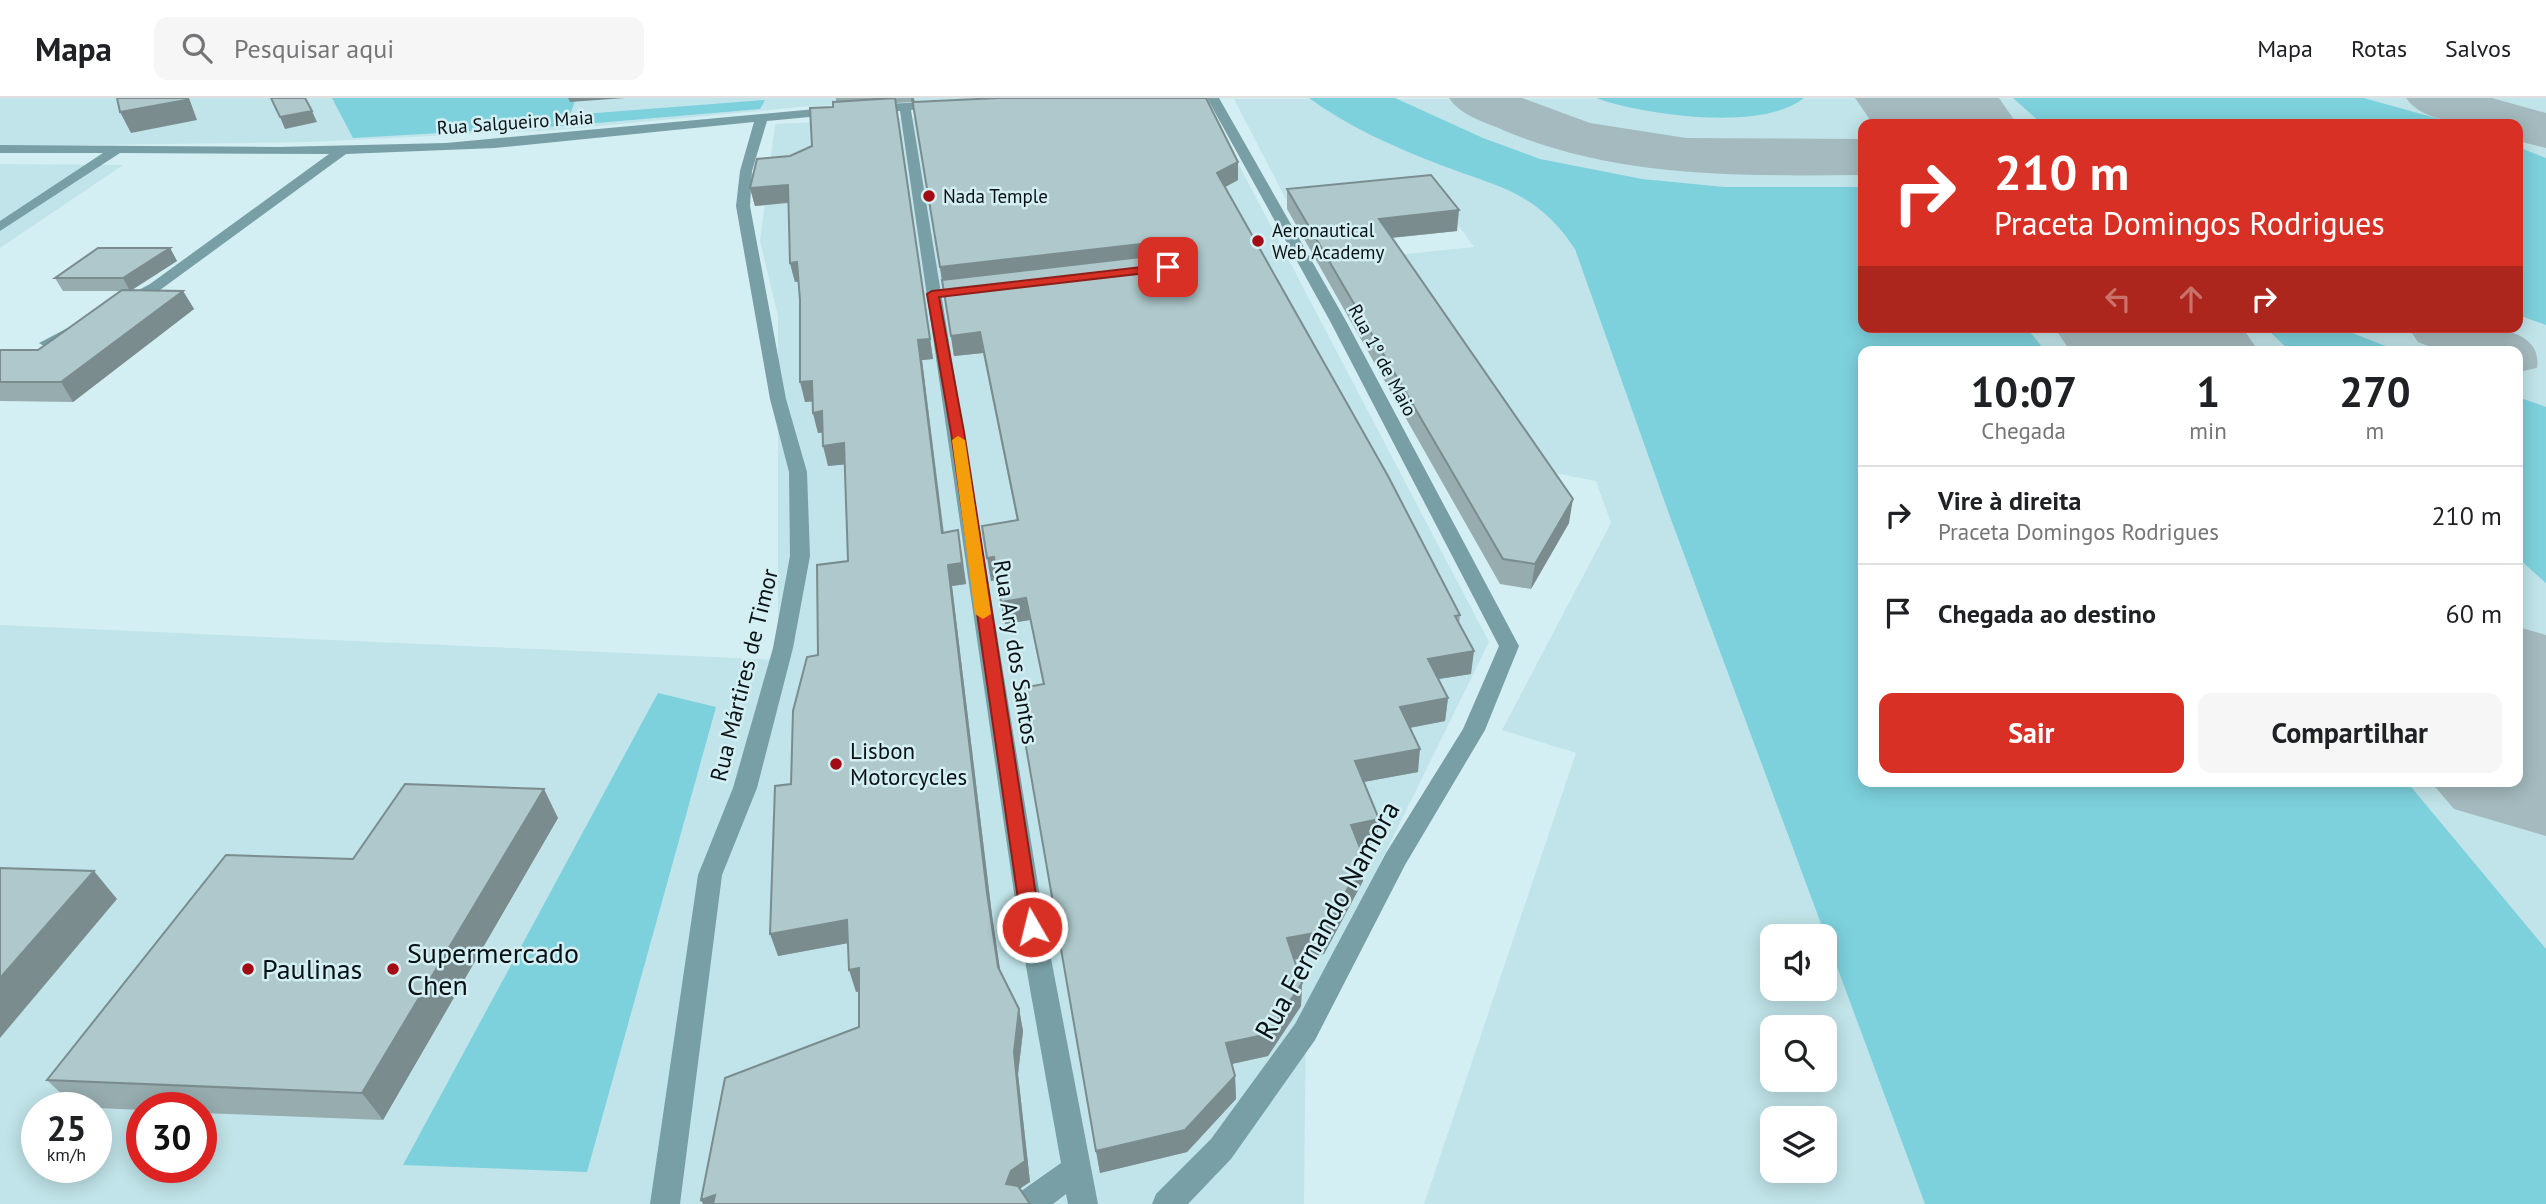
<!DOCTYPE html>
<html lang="pt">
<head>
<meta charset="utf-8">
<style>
  :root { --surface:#fff; --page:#f6f6f6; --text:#202124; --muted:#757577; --line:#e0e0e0; --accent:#d93025 }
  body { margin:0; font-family:"PT Sans",sans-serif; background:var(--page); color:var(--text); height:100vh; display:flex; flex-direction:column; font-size:26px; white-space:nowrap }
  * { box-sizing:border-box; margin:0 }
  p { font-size:23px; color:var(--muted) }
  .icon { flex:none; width:38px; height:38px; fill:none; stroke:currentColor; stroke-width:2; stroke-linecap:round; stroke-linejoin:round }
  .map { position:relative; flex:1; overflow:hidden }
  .side { position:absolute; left:1858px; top:248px; width:665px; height:441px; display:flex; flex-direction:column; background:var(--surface); border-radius:14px; box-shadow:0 4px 18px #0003 }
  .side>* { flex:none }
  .hud { position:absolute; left:1858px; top:21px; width:665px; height:214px; border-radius:14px; box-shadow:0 4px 18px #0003; background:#d93025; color:#fff; overflow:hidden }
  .controls { position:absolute; left:1760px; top:826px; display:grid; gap:14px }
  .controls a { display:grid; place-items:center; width:77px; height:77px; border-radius:14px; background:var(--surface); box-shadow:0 4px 18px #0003; font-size:35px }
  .speed { position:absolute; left:21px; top:994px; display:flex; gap:14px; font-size:35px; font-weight:700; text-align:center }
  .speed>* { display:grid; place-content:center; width:91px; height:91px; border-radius:50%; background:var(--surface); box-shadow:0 4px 18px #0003; line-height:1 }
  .speed small { font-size:18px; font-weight:400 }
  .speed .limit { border:10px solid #d22; background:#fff; color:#111 }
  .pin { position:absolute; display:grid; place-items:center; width:60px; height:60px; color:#fff; margin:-30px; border-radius:14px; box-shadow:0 4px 10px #0006 }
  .me { position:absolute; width:77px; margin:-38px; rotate:352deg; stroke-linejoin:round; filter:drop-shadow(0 0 5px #0008) }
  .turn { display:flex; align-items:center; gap:24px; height:147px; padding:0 21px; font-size:32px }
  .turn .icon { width:91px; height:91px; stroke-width:2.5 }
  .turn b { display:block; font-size:49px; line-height:60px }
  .lanes { display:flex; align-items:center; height:66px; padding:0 21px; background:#0003; justify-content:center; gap:35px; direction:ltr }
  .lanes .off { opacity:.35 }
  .eta { display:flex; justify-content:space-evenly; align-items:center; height:119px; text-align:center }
  .eta b { font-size:42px; font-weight:600; line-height:49px }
  .button { display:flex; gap:14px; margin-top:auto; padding:14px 21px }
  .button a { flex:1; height:80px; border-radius:14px; background:var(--accent); color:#fff; font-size:28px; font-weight:600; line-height:80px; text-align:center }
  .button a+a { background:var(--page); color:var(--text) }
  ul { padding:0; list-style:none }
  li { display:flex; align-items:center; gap:21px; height:98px; padding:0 21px; border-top:2px solid var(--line) }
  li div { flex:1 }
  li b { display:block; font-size:26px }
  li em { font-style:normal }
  header { display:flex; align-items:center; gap:42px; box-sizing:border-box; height:98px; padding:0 35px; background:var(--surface); border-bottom:2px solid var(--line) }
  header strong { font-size:33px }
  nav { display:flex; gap:38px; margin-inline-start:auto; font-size:24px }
  .search { width:490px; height:63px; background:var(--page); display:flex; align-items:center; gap:18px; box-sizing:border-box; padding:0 24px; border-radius:14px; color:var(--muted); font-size:26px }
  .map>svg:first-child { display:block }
  .built { fill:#c0e4e9; fill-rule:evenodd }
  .green { fill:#7dd1dc }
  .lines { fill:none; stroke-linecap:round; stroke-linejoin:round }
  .taxiway { fill:#a4babe; fill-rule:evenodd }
  .runway { fill:#a4babe; fill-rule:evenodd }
  .minor { fill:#779fa5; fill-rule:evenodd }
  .wall { fill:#96acaf }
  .shaded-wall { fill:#7a8c8e }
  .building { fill:#aec8cb; stroke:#7a8c8e; stroke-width:2 }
  .route { fill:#d93025; stroke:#8d1f18; stroke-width:2 }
  .slow { fill:#f59e0b }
  .poi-dot { fill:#a30a14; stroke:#d4eff3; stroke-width:2.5 }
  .labels { text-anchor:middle; stroke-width:5; stroke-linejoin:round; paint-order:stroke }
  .far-street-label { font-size:19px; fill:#081113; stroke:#d4eff3 }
  .far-poi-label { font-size:19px; fill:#081113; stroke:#d4eff3; text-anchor:start }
  .street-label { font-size:23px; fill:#081113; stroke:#d4eff3 }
  .poi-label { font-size:23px; fill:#081113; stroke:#d4eff3; text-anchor:start }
  .near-street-label { font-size:28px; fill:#081113; stroke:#d4eff3 }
  .near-poi-label { font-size:28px; fill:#081113; stroke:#d4eff3; text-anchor:start }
</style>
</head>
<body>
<header>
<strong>Mapa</strong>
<div class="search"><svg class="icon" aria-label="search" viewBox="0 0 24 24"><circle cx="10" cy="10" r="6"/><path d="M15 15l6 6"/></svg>Pesquisar aqui</div>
<nav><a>Mapa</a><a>Rotas</a><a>Salvos</a></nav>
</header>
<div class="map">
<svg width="2546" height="1106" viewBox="0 0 2546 1106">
  <rect width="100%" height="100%" fill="#d4eff3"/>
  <path class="built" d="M 0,0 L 983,0 L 811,8 L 557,32 L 309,44 L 21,48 L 0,48 Z
    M 2546,0 L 2546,1106 L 1424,1106 L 1576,655 L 1502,632 L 1611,425 L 1596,383 L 1539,372 L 1395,157 L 1474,149 L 1435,95 L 1290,109 L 1234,1 ZM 1864,26 L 2518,26 L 2518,229 L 1864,229 ZM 1864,254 L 2518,254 L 2518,684 L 1864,684 ZM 1773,838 L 1825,838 L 1825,891 L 1773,891 ZM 1773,929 L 1825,929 L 1825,982 L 1773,982 ZM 1773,1020 L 1825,1020 L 1825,1073 L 1773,1073 Z
    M 1207,6 L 1489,544 L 1306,916 L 1304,1106 L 0,1106 L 0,527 L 778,562 L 778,218 L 760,143 L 775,26 ZM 37,1010 L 96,1010 L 96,1069 L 37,1069 ZM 142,1010 L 201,1010 L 201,1069 L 142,1069 Z
    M 0,66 L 123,67 L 0,150 Z"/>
  <path class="green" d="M 332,0 L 576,0 L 570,17 L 765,2 L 760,11 L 562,28 L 353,40 Z
    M 1309,0 L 1395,0 L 1483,40 L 1540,61 L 1642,81 L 1724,89 L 1864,89 L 1864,229 L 2026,229 L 2046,254 L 1864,254 L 1864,684 L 2407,684 L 2546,851 L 2546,1106 L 1925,1106 L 1669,416 L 1575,151 C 1537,93 1498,89 1438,66 C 1392,48 1349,29 1309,0 Z
    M 1596,0 L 1804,0 C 1762,34 1643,17 1596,0 Z
    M 2013,0 L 2364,0 L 2457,26 L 2042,26 Z
    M 2518,49 L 2546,60 L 2546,227 L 2518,217 Z
    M 2265,229 L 2337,229 L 2401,254 L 2291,254 Z
    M 2518,299 L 2546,309 L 2546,485 L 2518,460 Z
    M 658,595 L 716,609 L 587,1074 L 403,1067 Z"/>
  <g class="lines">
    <path class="taxiway" d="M 1449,0 L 1522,0 L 1590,25 L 1686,40 L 1864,41 L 1864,77 C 1741,78 1618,81 1503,32 C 1483,23 1461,18 1449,0 Z
      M 1884,0 L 1938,0 L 1927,26 L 1867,26 Z
      M 2406,0 L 2492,0 L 2546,15 L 2546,50 L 2518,43 L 2518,26 C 2485,26 2427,30 2406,0 Z
      M 2408,229 C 2435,229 2546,215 2537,270 L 2518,274 L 2518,254 L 2443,254 L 2418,244 Z"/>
    <path class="runway" d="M 1855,0 L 1999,0 L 2017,26 L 1873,26 Z
      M 2054,229 L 2242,229 L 2259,254 L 2071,254 Z
      M 2518,529 L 2546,537 L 2546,738 L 2454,711 L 2431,684 L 2518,684 Z"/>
    <path class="minor" d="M 1207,0 L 1219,0 L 1346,223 L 1519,548 L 1485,632 L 1405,767 L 1315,942 L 1231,1061 L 1188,1106 L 1152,1106 L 1156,1096 L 1211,1041 L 1295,926 L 1386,755 L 1463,631 L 1499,548 L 1330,223 Z
      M 942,3 L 948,7 L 946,9 L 911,12 L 1045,829 L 1098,1106 L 1068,1106 L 1066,1096 L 1053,1106 L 1013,1106 L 1017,1096 L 1061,1065 L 1019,829 L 900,13 L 869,15 L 863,11 L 869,7 Z
      M 837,9 L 843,13 L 841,16 L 767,23 L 752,73 L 750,108 L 786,301 L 807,374 L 810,458 L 793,550 L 757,690 L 722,777 L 680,1106 L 650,1106 L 698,777 L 733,690 L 773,550 L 790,458 L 789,374 L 770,301 L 736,108 L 740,73 L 754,24 L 495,50 L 346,56 L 160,192 L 125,210 L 120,208 L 120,202 L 150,186 L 329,56 L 120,55 L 0,133 L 0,123 L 103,55 L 0,55 L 0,47 L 278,49 L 446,45 Z
      M 77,225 L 82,227 L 82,233 L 47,250 L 39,245 Z"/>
  </g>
  <path class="wall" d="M 836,0 L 914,0 L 915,4 L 1238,82 L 1225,89 L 1460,517 L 1459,526 L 1471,576 L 1438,581 L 1448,600 L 1445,623 L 1410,630 L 1418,674 L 1363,684 L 1379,721 L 1377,744 L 1360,748 L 1363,783 L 1324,856 L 1294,862 L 1302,885 L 1301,908 L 1268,958 L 1232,966 L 1235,978 L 1236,1001 L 1187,1054 L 1100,1075 L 1016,591 L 1043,586 L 1030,522 L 1005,526 L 997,482 L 991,483 L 1017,423 L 983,255 L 954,258 L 913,4 L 896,5 L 933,261 L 922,262 L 944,435 L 962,454 L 966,486 L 952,488 L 992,817 L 1000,873 L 1019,911 L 1023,933 L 1018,976 L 1030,1084 L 859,929 L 859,893 L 856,894 L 848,845 L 778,858 L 791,686 L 818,557 L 848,463 L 845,366 L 828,368 L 823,334 L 818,335 L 813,315 L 813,303 L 805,304 L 799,183 L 795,184 L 790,165 L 789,105 L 755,108 L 750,90 L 790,58 L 812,48 L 836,3 Z
    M 1287,91 L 1457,133 L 1392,140 L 1569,425 L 1531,491 L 1500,486 L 1287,111 Z
    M 170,150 L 177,163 L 132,192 L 183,193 L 194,211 L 73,304 L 0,303 L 0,252 L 38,252 L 120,193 L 63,193 L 55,180 Z
    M 558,720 L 383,1022 L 201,1015 L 201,1010 L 142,1010 L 142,1012 L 75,1009 L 47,982 L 353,761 Z"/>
  <path class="shaded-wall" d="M 186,0 L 189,0 L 197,22 L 131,35 L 120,14 Z
    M 568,0 L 625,0 L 570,4 Z
    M 312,13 L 317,24 L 285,31 L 280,19 Z
    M 898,17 L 933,261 L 922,262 L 946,456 L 942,435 L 918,242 Z
    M 1238,64 L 1238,82 L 1218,93 L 1217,75 Z
    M 788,87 L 792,104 L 755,108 L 750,90 Z
    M 1459,112 L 1457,133 L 1378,141 L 1379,121 Z
    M 1167,143 L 1168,162 L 943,188 L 940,169 Z
    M 170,150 L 177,163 L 130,193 L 123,180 Z
    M 797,164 L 802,183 L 795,184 L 790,165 Z
    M 183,193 L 194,211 L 73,304 L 61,284 Z
    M 980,234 L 983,255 L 954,258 L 951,238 Z
    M 812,283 L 817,303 L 805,304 L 800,284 Z
    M 822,313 L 827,334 L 818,335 L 813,315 Z
    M 844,345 L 849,366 L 828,368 L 823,348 Z
    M 1573,401 L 1569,425 L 1531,491 L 1535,466 Z
    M 958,432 L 966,486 L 952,488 L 992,817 L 1003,891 L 998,869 L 987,795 L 948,467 Z
    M 994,459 L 997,482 L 991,483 L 987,460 Z
    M 1026,500 L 1030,522 L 1005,526 L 1001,504 Z
    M 1474,553 L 1471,576 L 1426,583 L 1428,561 Z
    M 1448,600 L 1445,623 L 1398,632 L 1400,609 Z
    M 1420,651 L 1418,674 L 1353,686 L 1355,663 Z
    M 544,691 L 558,720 L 383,1022 L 362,995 Z
    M 1379,721 L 1377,744 L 1350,750 L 1351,727 Z
    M 1364,760 L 1363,783 L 1324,856 L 1287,863 L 1287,840 Z
    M 94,773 L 117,801 L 0,940 L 0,880 Z
    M 847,822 L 854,844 L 778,858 L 770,836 Z
    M 859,870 L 866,892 L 856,894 L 849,872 Z
    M 1302,885 L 1301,908 L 1268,958 L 1227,967 L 1226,945 Z
    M 1019,911 L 1023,933 L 1018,976 L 1030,1084 L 1015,1094 L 1006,1086 L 1014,954 Z
    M 1235,978 L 1236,1001 L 1187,1054 L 1100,1075 L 1096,1053 Z
    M 715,1097 L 720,1106 L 703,1106 L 701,1102 Z"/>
  <path class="building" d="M 117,0 L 186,0 L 186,2 L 120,14 Z
    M 271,0 L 305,0 L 312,13 L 280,19 Z
    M 895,0 L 930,241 L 918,242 L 942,435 L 958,432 L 962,465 L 948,467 L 987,795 L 998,869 L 1019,911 L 1014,954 L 1025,1063 L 1011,1073 L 1006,1086 L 1018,1088 L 1030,1106 L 713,1106 L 715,1097 L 701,1102 L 725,980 L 859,929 L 859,870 L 849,872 L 847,822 L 770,836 L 775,688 L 791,686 L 793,613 L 807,559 L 818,557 L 817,467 L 848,463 L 844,345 L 823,348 L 822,313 L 813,315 L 812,283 L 800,284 L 800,202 L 797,164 L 790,165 L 788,87 L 750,90 L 757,61 L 790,58 L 812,48 L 810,10 L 833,9 L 833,4 Z
    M 912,0 L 914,4 L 998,0 L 1206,0 L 1238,64 L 1217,75 L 1388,378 L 1460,517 L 1455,518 L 1474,553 L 1428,561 L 1448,600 L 1400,609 L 1420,651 L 1355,663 L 1379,721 L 1351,727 L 1364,760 L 1325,833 L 1287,840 L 1302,885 L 1268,936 L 1226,945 L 1235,978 L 1185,1032 L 1096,1053 L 1016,591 L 1044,586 L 1026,500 L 1001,504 L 994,459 L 987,460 L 982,428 L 1018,422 L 980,234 L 951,238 L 942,182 L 1167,156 L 1177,149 L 1167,143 L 940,169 Z
    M 1431,77 L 1459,112 L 1379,121 L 1573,401 L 1535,466 L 1503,461 L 1287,91 Z
    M 98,150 L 170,150 L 123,180 L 55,180 Z
    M 122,192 L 183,193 L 61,284 L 0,284 L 0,252 L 38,252 Z
    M 405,686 L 544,691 L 362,995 L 47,982 L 226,757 L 353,761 Z
    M 0,770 L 94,773 L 0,880 Z"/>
  <path class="route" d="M 1168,166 L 1172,167 L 1172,172 L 939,199 L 964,334 L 1041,829 L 1039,835 L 1025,835 L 1022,829 L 951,334 L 927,196 L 932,193 Z"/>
  <path class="slow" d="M 958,338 L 965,342 L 991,516 L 983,521 L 975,516 L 952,342 Z"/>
  <g class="poi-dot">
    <circle cx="929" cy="98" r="7"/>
    <circle cx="1258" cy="143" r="7"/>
    <circle cx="836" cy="666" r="7"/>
    <circle cx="248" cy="871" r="7"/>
    <circle cx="393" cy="871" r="7"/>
  </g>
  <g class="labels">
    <g class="far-street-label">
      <text transform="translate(515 24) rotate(-4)" y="7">Rua Salgueiro Maia</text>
      <text transform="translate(1383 262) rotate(62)" y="7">Rua 1º de Maio</text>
    </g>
    <g class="far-poi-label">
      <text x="943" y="105">Nada Temple</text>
      <text x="1272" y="139">Aeronautical<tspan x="1272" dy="22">Web Academy</tspan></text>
    </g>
    <g class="street-label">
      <text transform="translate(1016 554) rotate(81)" y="8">Rua Ary dos Santos</text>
      <text transform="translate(744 577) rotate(-76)" y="8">Rua Mártires de Timor</text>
    </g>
    <g class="poi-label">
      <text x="850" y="661">Lisbon<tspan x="850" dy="26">Motorcycles</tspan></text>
    </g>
    <g class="near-street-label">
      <text transform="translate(1327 822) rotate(-61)" y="10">Rua Fernando Namora</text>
    </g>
    <g class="near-poi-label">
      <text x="407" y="865">Supermercado<tspan x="407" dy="32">Chen</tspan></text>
      <text x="262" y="881">Paulinas</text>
    </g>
  </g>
</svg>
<div class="controls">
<a><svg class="icon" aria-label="sound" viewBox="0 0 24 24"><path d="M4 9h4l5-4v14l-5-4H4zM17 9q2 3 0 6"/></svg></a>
<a><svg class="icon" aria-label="search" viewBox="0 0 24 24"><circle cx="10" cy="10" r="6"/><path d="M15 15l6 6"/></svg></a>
<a><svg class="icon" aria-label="layers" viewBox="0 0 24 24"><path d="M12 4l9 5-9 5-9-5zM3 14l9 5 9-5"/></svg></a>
</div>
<div class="speed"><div>25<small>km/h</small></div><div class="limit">30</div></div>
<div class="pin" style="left:1168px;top:169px;background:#d93025"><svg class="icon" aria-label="arrive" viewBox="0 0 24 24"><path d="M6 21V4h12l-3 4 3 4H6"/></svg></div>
<svg class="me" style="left:1032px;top:829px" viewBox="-20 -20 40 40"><circle r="17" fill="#d93025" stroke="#fff" stroke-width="3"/><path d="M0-11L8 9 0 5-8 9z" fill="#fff"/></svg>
<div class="hud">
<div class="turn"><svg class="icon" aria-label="right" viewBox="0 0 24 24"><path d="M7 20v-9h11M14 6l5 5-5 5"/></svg><div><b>210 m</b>Praceta Domingos Rodrigues</div></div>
<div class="lanes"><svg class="icon off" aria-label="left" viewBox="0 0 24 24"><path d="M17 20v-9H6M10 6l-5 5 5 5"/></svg><svg class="icon off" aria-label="ahead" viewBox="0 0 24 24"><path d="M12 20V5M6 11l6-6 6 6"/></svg><svg class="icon" aria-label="right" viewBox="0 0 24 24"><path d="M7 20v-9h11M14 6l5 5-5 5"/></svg></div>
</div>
<section class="side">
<div class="eta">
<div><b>10:07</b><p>Chegada</p></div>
<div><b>1</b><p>min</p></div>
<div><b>270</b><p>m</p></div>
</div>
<ul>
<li><svg class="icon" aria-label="right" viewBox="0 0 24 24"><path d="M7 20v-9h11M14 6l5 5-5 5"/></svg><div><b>Vire à direita</b><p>Praceta Domingos Rodrigues</p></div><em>210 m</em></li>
<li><svg class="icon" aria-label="arrive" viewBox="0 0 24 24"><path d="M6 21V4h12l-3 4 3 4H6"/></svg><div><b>Chegada ao destino</b></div><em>60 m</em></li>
</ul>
<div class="button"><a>Sair</a><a>Compartilhar</a></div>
</section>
</div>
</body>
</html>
